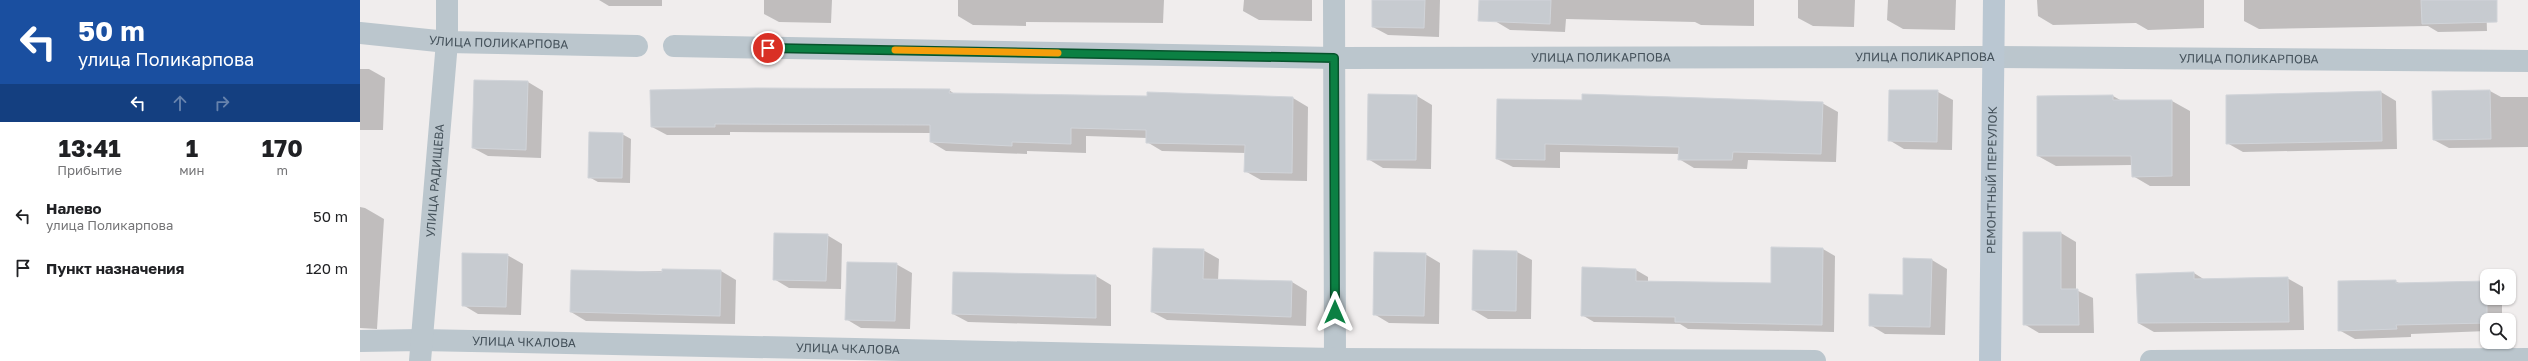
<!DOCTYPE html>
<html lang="ru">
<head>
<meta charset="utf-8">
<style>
  :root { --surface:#fff; --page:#f2f2f2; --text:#202124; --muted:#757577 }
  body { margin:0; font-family:"Golos Text",sans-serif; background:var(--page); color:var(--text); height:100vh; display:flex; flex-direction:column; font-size:15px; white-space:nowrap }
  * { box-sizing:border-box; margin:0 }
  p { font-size:13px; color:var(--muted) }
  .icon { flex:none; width:22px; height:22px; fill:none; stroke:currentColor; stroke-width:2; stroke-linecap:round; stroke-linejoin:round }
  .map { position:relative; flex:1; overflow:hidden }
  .panel { display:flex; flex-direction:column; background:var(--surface); width:360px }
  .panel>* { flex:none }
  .guide { background:#1a4fa0; color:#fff; overflow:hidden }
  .controls { position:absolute; left:2120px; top:269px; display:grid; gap:8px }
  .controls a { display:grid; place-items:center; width:36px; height:36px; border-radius:8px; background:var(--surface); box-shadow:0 1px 3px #0004; font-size:20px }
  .pin { position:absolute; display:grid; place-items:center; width:34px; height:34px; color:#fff; margin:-17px; border:2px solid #fff; border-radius:50%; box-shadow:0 1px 4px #0007 }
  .me { position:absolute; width:44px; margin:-22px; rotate:0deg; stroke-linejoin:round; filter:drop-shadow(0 0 3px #0008) }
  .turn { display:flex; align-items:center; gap:14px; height:84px; padding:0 12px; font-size:18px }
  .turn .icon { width:52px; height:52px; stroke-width:2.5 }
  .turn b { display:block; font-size:28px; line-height:34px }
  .lanes { display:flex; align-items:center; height:38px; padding:0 12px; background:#0003; justify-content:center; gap:20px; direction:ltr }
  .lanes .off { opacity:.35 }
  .eta { display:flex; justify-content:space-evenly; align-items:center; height:68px; text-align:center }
  .eta b { font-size:24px; font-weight:700; line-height:28px }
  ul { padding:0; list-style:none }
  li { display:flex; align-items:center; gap:12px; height:52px; padding:0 12px }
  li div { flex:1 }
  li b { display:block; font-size:15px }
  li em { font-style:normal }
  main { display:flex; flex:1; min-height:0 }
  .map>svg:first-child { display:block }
  .shadow { fill:#0003 }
  .building { fill:#c7cbd0; stroke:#d1d4d9 }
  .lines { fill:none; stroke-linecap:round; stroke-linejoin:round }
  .street { stroke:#bbc6cd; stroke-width:22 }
  .secondary { stroke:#bac7d2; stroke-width:22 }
  .route-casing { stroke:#07532c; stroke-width:10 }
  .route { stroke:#0b8043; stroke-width:7 }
  .slow { stroke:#f59e0b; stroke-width:7 }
  .labels { text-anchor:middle; stroke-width:3; stroke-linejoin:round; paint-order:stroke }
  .street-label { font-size:12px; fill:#45525b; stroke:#fff }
</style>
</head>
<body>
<main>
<section class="panel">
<div class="guide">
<div class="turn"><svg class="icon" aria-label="left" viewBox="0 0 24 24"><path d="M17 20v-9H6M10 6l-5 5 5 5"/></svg><div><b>50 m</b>улица Поликарпова</div></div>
<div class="lanes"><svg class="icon" aria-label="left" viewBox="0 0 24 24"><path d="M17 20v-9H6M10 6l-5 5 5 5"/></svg><svg class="icon off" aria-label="ahead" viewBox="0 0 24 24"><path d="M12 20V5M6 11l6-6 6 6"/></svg><svg class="icon off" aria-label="right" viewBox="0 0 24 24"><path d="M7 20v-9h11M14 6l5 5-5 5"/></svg></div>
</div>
<div class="eta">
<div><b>13:41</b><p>Прибытие</p></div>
<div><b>1</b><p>мин</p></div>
<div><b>170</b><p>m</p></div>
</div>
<ul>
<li><svg class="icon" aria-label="left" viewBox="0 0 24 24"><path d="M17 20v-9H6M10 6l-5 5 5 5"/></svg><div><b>Налево</b><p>улица Поликарпова</p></div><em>50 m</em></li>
<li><svg class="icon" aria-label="arrive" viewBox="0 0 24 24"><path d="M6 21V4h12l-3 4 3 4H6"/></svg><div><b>Пункт назначения</b></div><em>120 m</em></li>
</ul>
</section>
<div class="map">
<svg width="2168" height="361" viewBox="0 0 2168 361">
  <rect width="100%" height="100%" fill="#f0eded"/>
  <path class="shadow" d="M 239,0 L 302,0 L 302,6 L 249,6 Z
    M 404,0 L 472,0 L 471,23 L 419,22 L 404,14 Z
    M 598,0 L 804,0 L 803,23 L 666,22 L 666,26 L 613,25 L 598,16 Z
    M 884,0 L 952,0 L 952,21 L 899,20 L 883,11 Z
    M 1013,0 L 1080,0 L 1079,37 L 1028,35 L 1013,27 Z
    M 1135,0 L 1394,0 L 1394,26 L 1341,25 L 1335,22 L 1206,19 L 1205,32 L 1150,30 L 1135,21 Z
    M 1438,0 L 1495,0 L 1494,27 L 1453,26 L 1438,18 Z
    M 1528,0 L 1596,0 L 1595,30 L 1543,29 L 1527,20 Z
    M 1677,0 L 1844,0 L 1844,28 L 1788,30 L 1776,23 L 1693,25 L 1678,16 Z
    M 1884,0 L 2126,0 L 2127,31 L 2078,32 L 2068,26 L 1899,29 L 1884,21 Z
    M 0,69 L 9,69 L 25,78 L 23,130 L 0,130 Z
    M 168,82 L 183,91 L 181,158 L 128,156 L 113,148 Z
    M 589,90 L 596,95 L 788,97 L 788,93 L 933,98 L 948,107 L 947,181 L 901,180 L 885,171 L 886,153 L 802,151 L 787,142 L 787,138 L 726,136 L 726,153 L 667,151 L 667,154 L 586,151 L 571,142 L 571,133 L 370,132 L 370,135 L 307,135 L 292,127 Z
    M 2130,91 L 2141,97 L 2168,97 L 2168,147 L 2089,148 L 2074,140 Z
    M 1578,92 L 1593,100 L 1592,150 L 1544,149 L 1529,140 Z
    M 2021,92 L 2036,101 L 2037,149 L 1883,152 L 1867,143 Z
    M 1057,96 L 1072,105 L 1071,169 L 1023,168 L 1008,159 Z
    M 1753,96 L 1762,101 L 1812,101 L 1830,111 L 1830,186 L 1790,186 L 1773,176 L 1772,165 L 1696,166 L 1678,156 Z
    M 1138,100 L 1462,103 L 1478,112 L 1476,162 L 1388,160 L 1387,169 L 1334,168 L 1319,159 L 1319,154 L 1200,152 L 1200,168 L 1153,167 L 1137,159 Z
    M 262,134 L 271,139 L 270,183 L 238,182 L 229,177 Z
    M 0,207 L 5,208 L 24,219 L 17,329 L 0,328 Z
    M 1664,233 L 1701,233 L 1716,242 L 1716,290 L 1733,298 L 1734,333 L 1679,333 L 1664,324 Z
    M 467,235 L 482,244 L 481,289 L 429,288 L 414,279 Z
    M 1463,249 L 1475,256 L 1474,332 L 1328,329 L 1320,324 L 1234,322 L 1222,315 L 1276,270 L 1288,277 L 1288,282 L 1412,285 Z
    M 843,250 L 859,259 L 858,281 L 932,282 L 947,291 L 946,326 L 807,320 L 792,312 Z
    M 1157,252 L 1172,260 L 1171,319 L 1128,319 L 1113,310 Z
    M 1065,254 L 1080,263 L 1079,324 L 1029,323 L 1014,314 Z
    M 147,255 L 163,264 L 161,315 L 118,314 L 103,305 Z
    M 1572,260 L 1587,269 L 1585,335 L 1525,334 L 1510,325 L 1544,296 Z
    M 536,264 L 552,273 L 550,329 L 501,328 L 486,319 Z
    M 212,271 L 361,271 L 376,280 L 375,324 L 226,321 L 211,312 Z
    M 594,273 L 736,276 L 751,285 L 751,326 L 608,322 L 593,314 Z
    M 1834,273 L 1845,280 L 1927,278 L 1943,287 L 1944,330 L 1794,332 L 1778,323 Z
    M 2035,281 L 2041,284 L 2127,282 L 2127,298 L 2142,298 L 2142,320 L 2127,320 L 2127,331 L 2051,334 L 2051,337 L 1995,339 L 1979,330 Z"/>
  <path class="building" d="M 1012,0 L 1065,0 L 1064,28 L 1012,27 Z
    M 1119,0 L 1191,0 L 1190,24 L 1118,21 Z
    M 2061,0 L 2137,0 L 2137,22 L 2062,24 Z
    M 114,80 L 168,81 L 166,150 L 112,148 Z
    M 396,88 L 590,89 L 589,93 L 787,96 L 787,92 L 933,97 L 932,173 L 884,172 L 885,145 L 786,143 L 786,130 L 711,128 L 711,144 L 652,142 L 652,146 L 570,142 L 570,125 L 355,124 L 355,127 L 291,127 L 290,90 Z
    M 1529,90 L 1578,90 L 1577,142 L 1528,141 Z
    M 2130,90 L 2131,139 L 2073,140 L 2072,91 Z
    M 2021,91 L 2022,141 L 1866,144 L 1866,95 Z
    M 1008,94 L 1057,95 L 1056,160 L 1007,160 Z
    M 1222,94 L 1463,102 L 1461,154 L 1373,152 L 1372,160 L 1318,160 L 1319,147 L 1185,144 L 1185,160 L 1136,159 L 1137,99 L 1222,100 Z
    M 1753,95 L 1753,100 L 1812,100 L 1812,176 L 1772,177 L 1771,156 L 1677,156 L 1677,96 Z
    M 229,132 L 263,133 L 262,178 L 228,178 Z
    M 1663,232 L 1701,232 L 1701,289 L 1718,289 L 1719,325 L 1663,325 Z
    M 414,233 L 468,234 L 466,281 L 413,280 Z
    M 1411,247 L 1463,248 L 1462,325 L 1315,322 L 1315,317 L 1221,316 L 1222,267 L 1276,269 L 1276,281 L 1411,283 Z
    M 793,248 L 844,249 L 843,279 L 932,281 L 931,317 L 791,312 Z
    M 1113,250 L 1157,251 L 1156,311 L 1112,310 Z
    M 1014,252 L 1066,253 L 1064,316 L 1013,315 Z
    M 102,253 L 148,254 L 146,307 L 102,306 Z
    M 1543,258 L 1572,259 L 1570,327 L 1509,326 L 1509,294 L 1543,295 Z
    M 487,262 L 537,263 L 535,321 L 485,320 Z
    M 302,269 L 361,270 L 360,316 L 210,312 L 211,270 L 302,272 Z
    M 593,272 L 736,275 L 736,318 L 592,314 Z
    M 1834,272 L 1834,279 L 1928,277 L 1929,322 L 1778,323 L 1776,274 Z
    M 2036,280 L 2036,283 L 2127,281 L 2127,323 L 2036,325 L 2037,329 L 1978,331 L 1978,281 Z"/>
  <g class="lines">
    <g class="street">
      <path d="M 974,0 L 975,361"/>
      <path id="s1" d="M 0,33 L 87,42 L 277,46"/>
      <path id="s2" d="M 314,46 L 974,58 L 1634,57 L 2168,61"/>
      <path id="s3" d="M 0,341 L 60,340 L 975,359 L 1455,361"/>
      <path id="s4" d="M 60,361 L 87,42 L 87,0"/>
      <path d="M 1791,361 L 2168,359"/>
    </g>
    <path class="secondary" id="s5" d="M 1630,361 L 1634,0"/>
  </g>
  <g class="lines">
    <defs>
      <path id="route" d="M 408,48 L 974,58 L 975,312"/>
    </defs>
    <use href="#route" class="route-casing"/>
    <use href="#route" class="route"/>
    <path class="slow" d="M 535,50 L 698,53"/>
  </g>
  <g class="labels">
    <g class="street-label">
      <text dy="4" stroke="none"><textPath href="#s1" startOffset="139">УЛИЦА ПОЛИКАРПОВА</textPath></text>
      <text dy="4" stroke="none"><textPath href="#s2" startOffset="1251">УЛИЦА ПОЛИКАРПОВА</textPath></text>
      <text dy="4" stroke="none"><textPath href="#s2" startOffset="927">УЛИЦА ПОЛИКАРПОВА</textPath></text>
      <text dy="4" stroke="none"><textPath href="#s2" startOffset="1575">УЛИЦА ПОЛИКАРПОВА</textPath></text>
      <text dy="4" stroke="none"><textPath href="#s4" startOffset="181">УЛИЦА РАДИЩЕВА</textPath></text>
      <text dy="4" stroke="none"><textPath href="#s5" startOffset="181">РЕМОНТНЫЙ ПЕРЕУЛОК</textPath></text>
      <text dy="4" stroke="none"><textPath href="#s3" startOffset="164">УЛИЦА ЧКАЛОВА</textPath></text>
      <text dy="4" stroke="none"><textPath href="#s3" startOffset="488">УЛИЦА ЧКАЛОВА</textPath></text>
    </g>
  </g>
</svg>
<div class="controls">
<a><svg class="icon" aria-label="sound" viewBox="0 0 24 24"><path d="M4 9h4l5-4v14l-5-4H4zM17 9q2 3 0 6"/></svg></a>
<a><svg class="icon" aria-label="search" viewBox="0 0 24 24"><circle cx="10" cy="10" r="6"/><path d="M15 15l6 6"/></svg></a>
</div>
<div class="pin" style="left:408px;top:48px;background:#d93025"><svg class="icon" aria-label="arrive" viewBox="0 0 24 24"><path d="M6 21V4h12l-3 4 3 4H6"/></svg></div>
<svg class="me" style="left:975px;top:312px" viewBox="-20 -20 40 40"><path d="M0-17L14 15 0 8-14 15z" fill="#0b8043" stroke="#fff" stroke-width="4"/></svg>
</div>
</main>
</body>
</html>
